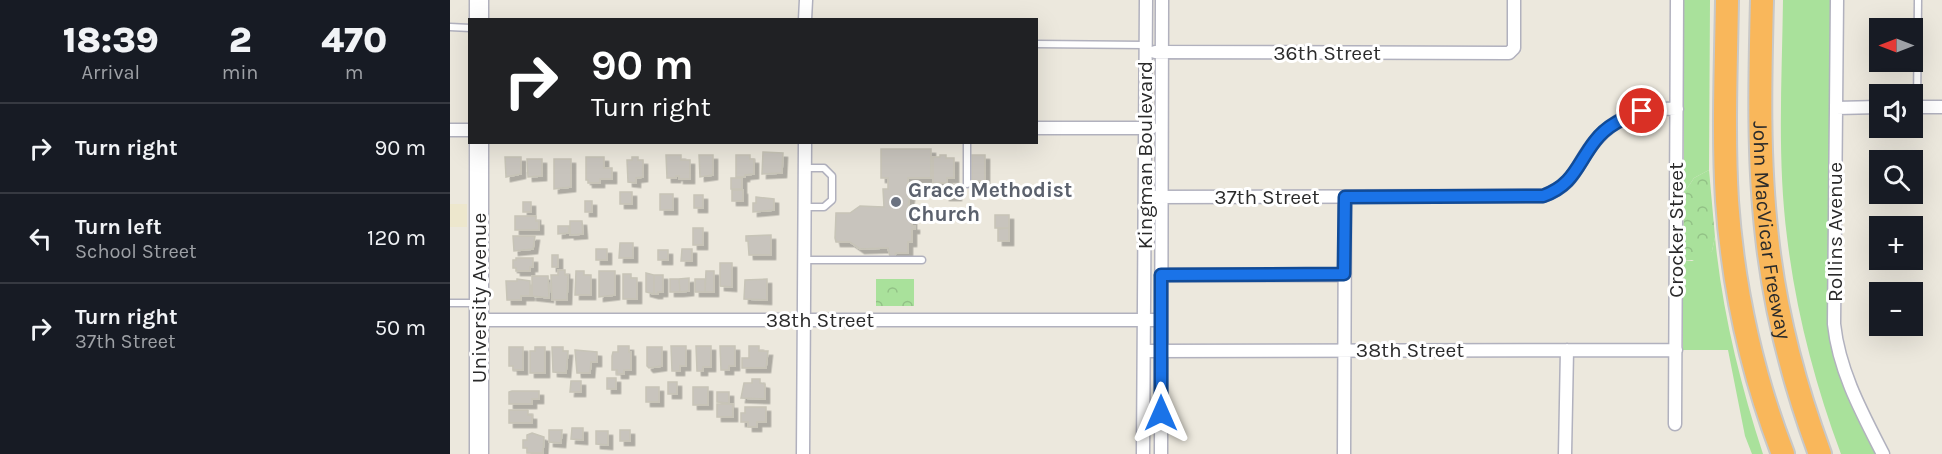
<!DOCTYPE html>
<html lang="en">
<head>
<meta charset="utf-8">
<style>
  :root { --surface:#171b24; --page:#20242c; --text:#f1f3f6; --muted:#9ea1a6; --line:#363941 }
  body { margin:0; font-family:Karla,sans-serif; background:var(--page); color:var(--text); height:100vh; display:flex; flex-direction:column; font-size:22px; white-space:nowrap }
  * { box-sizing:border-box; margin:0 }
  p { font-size:20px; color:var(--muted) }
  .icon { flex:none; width:33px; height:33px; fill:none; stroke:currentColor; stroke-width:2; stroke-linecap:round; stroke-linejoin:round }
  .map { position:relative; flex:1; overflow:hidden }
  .details { display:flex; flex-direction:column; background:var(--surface); width:450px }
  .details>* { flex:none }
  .top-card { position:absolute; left:18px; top:18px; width:570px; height:126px; border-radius:0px; box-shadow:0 6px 24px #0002; background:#202124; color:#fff; overflow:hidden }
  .needle { width:39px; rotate:270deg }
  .buttons { position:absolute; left:1419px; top:18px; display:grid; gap:12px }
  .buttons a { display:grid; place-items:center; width:54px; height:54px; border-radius:0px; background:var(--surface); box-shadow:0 6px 24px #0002; font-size:30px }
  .pin { position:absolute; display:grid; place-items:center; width:51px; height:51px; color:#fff; margin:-26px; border:3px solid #fff; border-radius:50%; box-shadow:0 2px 6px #0007 }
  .me { position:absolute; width:66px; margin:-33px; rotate:0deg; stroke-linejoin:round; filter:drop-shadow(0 0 4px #0008) }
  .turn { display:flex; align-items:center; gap:21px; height:126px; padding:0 24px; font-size:27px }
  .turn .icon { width:78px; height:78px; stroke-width:2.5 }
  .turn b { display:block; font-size:42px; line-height:51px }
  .eta { display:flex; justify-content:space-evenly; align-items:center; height:102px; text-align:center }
  .eta b { font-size:36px; font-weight:800; line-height:42px }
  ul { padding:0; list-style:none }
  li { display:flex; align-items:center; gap:18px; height:90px; padding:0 24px; border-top:2px solid var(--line) }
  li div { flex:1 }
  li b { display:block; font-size:22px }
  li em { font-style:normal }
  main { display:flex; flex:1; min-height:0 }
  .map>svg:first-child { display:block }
  .education { fill:#ede7cd }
  .grass { fill:#a9e19b }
  .forest { fill:url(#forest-crowns) }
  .building { fill:#c8c4bd; stroke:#c7c4b7; stroke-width:1.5; filter:url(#shadow) }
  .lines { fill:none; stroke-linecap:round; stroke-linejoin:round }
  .service-casing { stroke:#b1b1be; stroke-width:9 }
  .minor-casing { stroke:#b1b1be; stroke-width:15 }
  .secondary-casing { stroke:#b1b1be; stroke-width:21 }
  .motorway-casing { stroke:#c8c8c8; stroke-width:26 }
  .service { stroke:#fff; stroke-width:6 }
  .minor { stroke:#fff; stroke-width:12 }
  .secondary { stroke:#fff; stroke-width:18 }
  .motorway { stroke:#f9b75b; stroke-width:22 }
  .route-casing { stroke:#114b97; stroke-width:15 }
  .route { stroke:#1a73e8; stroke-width:10 }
  .worship-dot { fill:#6b7280; stroke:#fff; stroke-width:2 }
  .labels { text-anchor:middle; stroke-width:6; stroke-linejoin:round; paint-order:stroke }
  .street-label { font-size:21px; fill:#2b2b2b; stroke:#fff }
  .worship-label { font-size:21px; font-weight:bold; fill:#5b616d; stroke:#fff; text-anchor:start }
</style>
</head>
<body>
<main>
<section class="details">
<div class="eta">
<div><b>18:39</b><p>Arrival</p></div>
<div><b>2</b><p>min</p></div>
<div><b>470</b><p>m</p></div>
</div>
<ul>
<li><svg class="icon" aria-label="right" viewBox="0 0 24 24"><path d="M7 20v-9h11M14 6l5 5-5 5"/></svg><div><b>Turn right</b></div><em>90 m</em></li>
<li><svg class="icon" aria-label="left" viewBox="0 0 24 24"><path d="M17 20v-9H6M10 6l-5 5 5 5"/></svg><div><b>Turn left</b><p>School Street</p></div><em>120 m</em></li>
<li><svg class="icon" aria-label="right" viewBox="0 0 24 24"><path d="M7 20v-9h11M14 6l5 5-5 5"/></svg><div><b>Turn right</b><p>37th Street</p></div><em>50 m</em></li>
</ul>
</section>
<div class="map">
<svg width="1492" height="454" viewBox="0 0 1492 454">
  <defs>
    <pattern id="forest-crowns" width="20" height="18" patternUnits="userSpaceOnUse" patternTransform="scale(1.5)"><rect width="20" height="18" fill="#a9e19b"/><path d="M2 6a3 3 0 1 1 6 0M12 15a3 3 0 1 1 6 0" fill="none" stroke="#92c186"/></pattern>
    <filter id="shadow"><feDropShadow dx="4.5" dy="4.5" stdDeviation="0" flood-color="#0004"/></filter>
  </defs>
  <rect width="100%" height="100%" fill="#ece8dd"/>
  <path class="education" d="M 0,204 L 17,204 L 17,227 L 0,227 Z"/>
  <path class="grass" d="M 1234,0 L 1260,0 L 1259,170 L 1244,178 L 1234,193 Z
    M 1333,0 L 1381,0 L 1380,336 L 1386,365 L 1427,454 L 1391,454 C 1365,384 1346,312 1337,237 C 1327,159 1332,79 1333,0 Z
    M 1265,237 C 1272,311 1290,383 1313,454 L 1302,454 L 1295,436 L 1278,350 L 1233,350 L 1233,260 L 1242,261 L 1262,251 Z"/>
  <path class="forest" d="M 1259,170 L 1265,237 L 1262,251 L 1251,260 L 1233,260 L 1234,193 L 1244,178 Z
    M 426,279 L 464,279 L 464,306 L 426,306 Z"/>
  <path class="building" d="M 431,149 L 481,149 L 481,178 L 458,178 L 458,196 L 460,196 L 458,207 L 462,210 L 462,226 L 465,226 L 465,229 L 462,229 L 462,242 L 458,242 L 458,253 L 446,253 L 444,257 L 440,257 L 438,248 L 410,249 L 400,242 L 386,242 L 385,238 L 386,213 L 400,213 L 410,206 L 434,207 L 433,189 L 438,189 L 438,178 L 431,178 Z
    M 313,152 L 333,153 L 332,173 L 312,174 Z
    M 216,155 L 231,155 L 231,160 L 240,160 L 240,179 L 229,179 L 229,176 L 226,176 L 226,178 L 217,178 Z
    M 249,155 L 263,155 L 263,175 L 250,177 Z
    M 286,155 L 300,155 L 300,159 L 304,159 L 304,174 L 295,175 L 295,177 L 286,177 Z
    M 490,155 L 496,155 L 496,158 L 504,158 L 504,178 L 497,178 L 497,183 L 483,183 L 483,157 L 490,157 Z
    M 522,155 L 535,155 L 535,182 L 522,180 Z
    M 55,157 L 71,157 L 71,174 L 56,177 Z
    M 136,157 L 154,157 L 154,168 L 162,168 L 162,179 L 150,179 L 150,183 L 138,183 L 138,180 L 136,180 Z
    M 182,157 L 188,157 L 188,160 L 193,160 L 193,177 L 186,178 L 186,183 L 178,182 L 177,160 L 182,160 Z
    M 77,159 L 92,159 L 92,176 L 78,177 Z
    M 104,159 L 121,159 L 121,187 L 104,189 Z
    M 281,178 L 292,178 L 292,189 L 281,189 Z
    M 495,185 L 507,185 L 507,196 L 495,196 Z
    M 282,190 L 293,190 L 293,201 L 282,201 Z
    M 170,192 L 182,192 L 182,204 L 170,204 Z
    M 210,194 L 223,194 L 223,210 L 210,210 Z
    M 244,195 L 253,195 L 253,208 L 244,208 Z
    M 306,197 L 324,199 L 324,210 L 303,212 L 303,203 L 306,203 Z
    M 135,201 L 142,201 L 142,212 L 135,212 Z
    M 73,202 L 81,202 L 81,212 L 73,212 Z
    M 545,215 L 559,215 L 559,228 L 545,228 Z
    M 65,216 L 86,216 L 86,221 L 89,221 L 89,230 L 65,230 Z
    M 120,221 L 132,221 L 133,234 L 120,235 Z
    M 108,226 L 119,226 L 119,233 L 108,234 Z
    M 243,228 L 253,228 L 253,245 L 243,245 Z
    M 559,228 L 559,241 L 548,241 L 548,229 Z
    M 321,235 L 321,255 L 299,255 L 298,241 L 296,241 L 296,236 Z
    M 63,236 L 85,236 L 83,249 L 64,251 Z
    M 170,243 L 183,243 L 183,258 L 169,258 Z
    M 146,249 L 157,249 L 157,260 L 146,260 Z
    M 232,249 L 242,249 L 242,261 L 231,261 Z
    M 208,250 L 218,250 L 218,260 L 208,260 Z
    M 102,255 L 108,255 L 108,267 L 102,267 Z
    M 66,258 L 83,258 L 83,267 L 80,267 L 80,271 L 66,271 L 66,268 L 63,268 L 63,260 L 66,260 Z
    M 270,263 L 282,263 L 282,287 L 270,286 Z
    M 108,270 L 115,270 L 115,275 L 118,275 L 117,300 L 102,300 L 101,275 L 108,275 Z
    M 126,271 L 134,271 L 134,275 L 141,275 L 141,295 L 125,295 Z
    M 149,271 L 165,271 L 165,295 L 149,297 Z
    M 256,271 L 264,271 L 264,292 L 255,292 Z
    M 196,273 L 204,275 L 204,294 L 196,292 Z
    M 173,274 L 181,274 L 181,278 L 187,278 L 187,299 L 173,299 Z
    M 204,275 L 213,275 L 213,292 L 208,292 L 208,294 L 204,294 Z
    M 82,276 L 98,276 L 99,298 L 82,296 Z
    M 239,278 L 239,291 L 230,292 L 229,279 Z
    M 67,279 L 80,281 L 80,296 L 71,296 L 71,300 L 57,300 L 56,281 L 67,281 Z
    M 220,279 L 229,279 L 230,292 L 220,292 Z
    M 245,279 L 255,279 L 255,292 L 245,292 Z
    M 317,279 L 317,300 L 294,299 L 295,280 Z
    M 168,346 L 179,346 L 179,352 L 181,352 L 181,370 L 174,370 L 174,374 L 167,374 L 167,370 L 162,370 L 162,356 L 163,352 L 168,352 Z
    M 221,346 L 236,346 L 236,366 L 230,366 L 230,371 L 222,371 Z
    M 246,346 L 261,346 L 261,367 L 253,367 L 253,371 L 247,371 Z
    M 270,346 L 285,346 L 285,366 L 279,366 L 279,370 L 271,370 Z
    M 299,346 L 309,346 L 309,351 L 318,351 L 316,368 L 292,368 L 292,358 L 299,358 Z
    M 59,347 L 73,347 L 73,370 L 63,370 L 63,366 L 59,366 Z
    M 85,347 L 95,347 L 95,373 L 80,373 L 80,351 L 85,351 Z
    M 102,347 L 113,347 L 113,351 L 118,351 L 116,373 L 103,372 Z
    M 197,347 L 212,347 L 212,366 L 199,368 L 197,366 Z
    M 125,350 L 147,352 L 147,362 L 141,362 L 140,373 L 127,373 Z
    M 157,378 L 166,378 L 166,389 L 157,389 Z
    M 302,379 L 310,379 L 310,383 L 315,384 L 315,399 L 291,398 L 294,383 L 302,383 Z
    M 121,381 L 131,381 L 131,392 L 120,392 Z
    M 218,382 L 227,382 L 227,394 L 218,394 Z
    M 196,387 L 209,387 L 209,402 L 196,402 Z
    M 243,387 L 258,387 L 258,405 L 243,405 Z
    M 62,391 L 89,391 L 89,399 L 82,399 L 82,404 L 59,404 L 59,392 Z
    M 267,392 L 279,392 L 279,403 L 267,402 Z
    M 267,404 L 283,404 L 283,417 L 267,417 Z
    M 295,407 L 316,407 L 316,422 L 307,422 L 307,427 L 298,427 L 298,422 L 291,422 L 291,413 L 295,413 Z
    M 59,410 L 78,410 L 78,415 L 82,415 L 82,423 L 59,423 Z
    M 122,428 L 133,428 L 133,440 L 121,439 Z
    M 99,430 L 112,430 L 111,443 L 99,442 Z
    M 170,430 L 180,430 L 180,441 L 170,441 Z
    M 146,431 L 158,431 L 158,445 L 146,444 Z
    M 82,433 L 94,437 L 93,453 L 77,453 L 77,448 L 73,448 L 73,440 L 77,440 L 77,435 Z"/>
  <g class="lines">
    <defs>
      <path id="service" d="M 0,27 L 20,28
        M 586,44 L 695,45
        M 1467,107 L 1468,0
        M 517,184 L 517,142
        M 355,207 L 374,207 L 382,200 L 382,176 L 374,168 L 355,168
        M 354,260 L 472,260
        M 0,303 L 26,303"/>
      <path id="minor" d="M 1387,0 L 1384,324 C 1389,371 1412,413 1433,454
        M 355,20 L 356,0
        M 705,52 L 1059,53 L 1064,48 L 1064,0
        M 1462,107 L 1492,107
        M 1386,108 L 1430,107
        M 586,128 L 701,128
        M 0,130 L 20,130
        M 695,197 L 1093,196 C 1127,184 1125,164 1146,140 C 1167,115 1196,107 1227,109
        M 711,275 L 894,275
        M 29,320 L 710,320
        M 694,351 L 1226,350
        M 1225,424 L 1227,0
        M 353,454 L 355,142
        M 693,454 L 696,0
        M 711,454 L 712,0
        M 894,454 L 895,197
        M 1115,454 L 1117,350"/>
      <path id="secondary" d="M 29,0 L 29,20
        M 29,142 L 29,454"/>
      <g id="motorway">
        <path d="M 1277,0 C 1276,67 1273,134 1277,201 C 1283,286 1302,374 1333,454"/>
        <path id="s1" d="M 1312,0 C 1310,79 1308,159 1317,237 C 1325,311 1344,384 1370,454"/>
      </g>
    </defs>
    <use href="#service" class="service-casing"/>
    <use href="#minor" class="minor-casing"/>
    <use href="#secondary" class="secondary-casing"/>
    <use href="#motorway" class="motorway-casing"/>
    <use href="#service" class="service"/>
    <use href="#minor" class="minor"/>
    <use href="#secondary" class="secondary"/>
    <use href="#motorway" class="motorway"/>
  </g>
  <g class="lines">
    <defs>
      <path id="route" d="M 711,413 L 711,275 L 894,274 L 895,197 L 1093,196 C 1124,185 1127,164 1145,141 C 1157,125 1174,118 1192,111"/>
    </defs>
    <use href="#route" class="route-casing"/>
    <use href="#route" class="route"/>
  </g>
  <circle class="worship-dot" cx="446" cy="202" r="6"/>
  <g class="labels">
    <g class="street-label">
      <text x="877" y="60">36th Street</text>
      <text transform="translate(695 155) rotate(-90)" y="7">Kingman Boulevard</text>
      <text x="817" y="204">37th Street</text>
      <text transform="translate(1226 230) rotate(-90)" y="7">Crocker Street</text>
      <text dy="7" stroke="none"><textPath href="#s1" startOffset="231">John MacVicar Freeway</textPath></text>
      <text transform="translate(1385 232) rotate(-90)" y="7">Rollins Avenue</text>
      <text transform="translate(29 298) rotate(-90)" y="7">University Avenue</text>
      <text x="370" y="327">38th Street</text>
      <text x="960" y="357">38th Street</text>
    </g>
    <g class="worship-label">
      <text x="458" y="197">Grace Methodist<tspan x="458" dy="24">Church</tspan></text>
    </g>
  </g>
</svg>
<div class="buttons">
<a><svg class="needle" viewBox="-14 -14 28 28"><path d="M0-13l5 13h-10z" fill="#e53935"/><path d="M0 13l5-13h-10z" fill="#9ea1a6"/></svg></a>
<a><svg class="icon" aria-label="sound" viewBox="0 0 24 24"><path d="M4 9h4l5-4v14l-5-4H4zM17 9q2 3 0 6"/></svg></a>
<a><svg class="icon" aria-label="search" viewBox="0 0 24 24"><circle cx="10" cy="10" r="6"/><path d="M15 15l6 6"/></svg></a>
<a>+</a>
<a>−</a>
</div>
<div class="pin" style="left:1192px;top:111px;background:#d93025"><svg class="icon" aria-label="arrive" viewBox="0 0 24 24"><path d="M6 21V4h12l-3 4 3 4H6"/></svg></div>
<svg class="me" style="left:711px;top:413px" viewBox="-20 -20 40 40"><path d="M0-17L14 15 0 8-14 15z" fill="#1a73e8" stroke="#fff" stroke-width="4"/></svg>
<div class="top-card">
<div class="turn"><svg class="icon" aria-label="right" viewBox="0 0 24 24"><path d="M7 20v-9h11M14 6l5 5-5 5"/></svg><div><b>90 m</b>Turn right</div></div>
</div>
</div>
</main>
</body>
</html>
